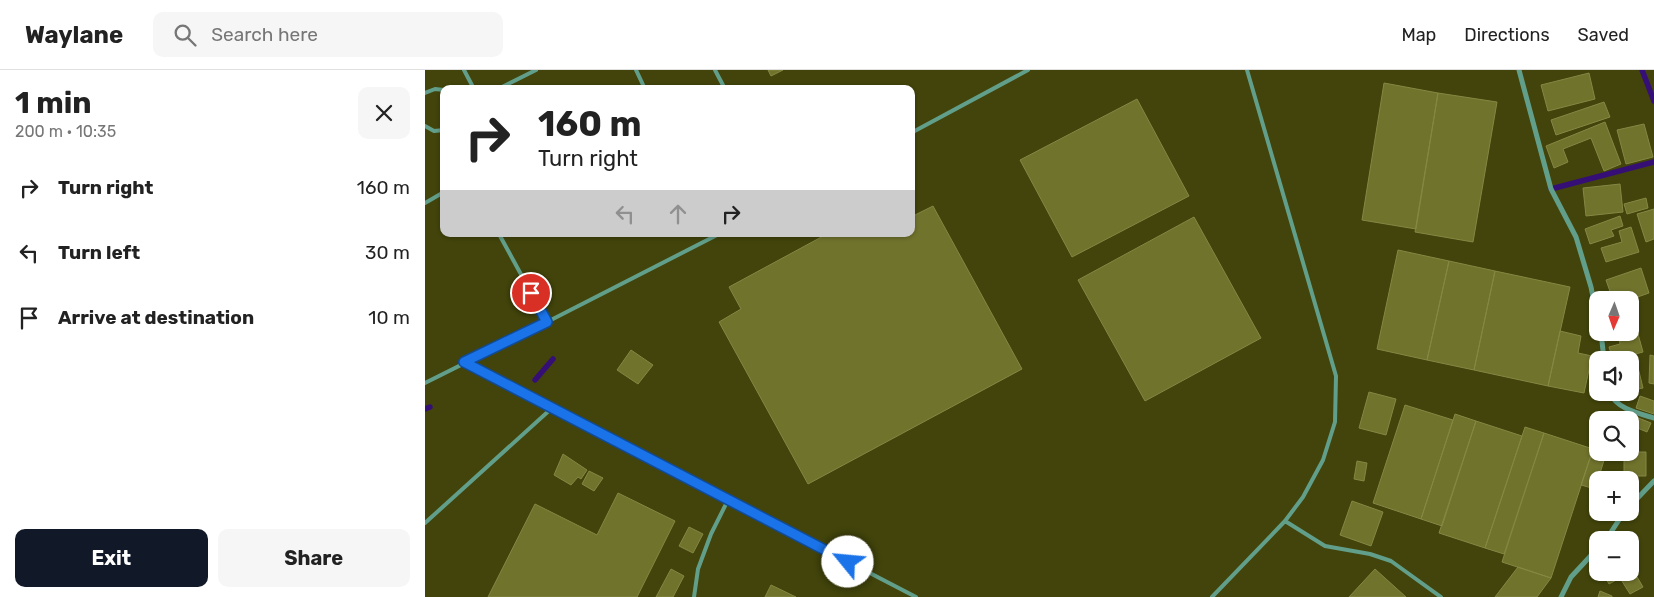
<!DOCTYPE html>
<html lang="en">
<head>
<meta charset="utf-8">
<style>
  :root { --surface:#fff; --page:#f6f6f6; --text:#222; --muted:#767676; --line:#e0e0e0; --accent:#111827 }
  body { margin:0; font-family:Rubik,sans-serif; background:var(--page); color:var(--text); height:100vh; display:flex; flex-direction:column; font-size:19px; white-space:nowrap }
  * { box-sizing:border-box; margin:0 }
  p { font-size:16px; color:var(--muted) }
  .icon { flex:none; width:28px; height:28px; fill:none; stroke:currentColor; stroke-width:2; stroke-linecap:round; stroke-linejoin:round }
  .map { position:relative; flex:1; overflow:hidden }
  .side { display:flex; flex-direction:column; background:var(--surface); width:425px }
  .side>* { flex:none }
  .hud { position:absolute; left:15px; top:15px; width:475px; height:152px; border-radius:10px; box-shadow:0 1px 4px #0004; background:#fff; color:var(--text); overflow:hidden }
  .needle { width:32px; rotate:182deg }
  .controls { position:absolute; left:1164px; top:221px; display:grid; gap:10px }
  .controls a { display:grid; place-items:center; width:50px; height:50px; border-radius:10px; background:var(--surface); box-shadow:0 1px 4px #0004; font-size:25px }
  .pin { position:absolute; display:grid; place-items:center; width:42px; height:42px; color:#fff; margin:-21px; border:2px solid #fff; border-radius:50%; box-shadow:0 1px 5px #0007 }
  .me { position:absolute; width:55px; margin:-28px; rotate:298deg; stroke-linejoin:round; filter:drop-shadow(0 0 4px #0008) }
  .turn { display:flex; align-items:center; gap:18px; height:105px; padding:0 15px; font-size:22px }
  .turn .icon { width:65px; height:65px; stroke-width:2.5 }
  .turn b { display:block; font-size:35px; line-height:42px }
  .lanes { display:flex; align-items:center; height:48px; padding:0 15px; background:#0003; justify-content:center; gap:25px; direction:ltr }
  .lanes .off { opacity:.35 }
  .round { display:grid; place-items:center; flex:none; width:52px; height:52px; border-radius:10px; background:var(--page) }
  .headline { display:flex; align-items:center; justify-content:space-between; height:85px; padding:0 15px }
  h1 { font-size:30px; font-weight:700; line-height:38px }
  .primary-button { display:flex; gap:10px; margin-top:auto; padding:10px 15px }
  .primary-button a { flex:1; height:58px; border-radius:10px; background:var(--accent); color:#fff; font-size:20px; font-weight:700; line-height:58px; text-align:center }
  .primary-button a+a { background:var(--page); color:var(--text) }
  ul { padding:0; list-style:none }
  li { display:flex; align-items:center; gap:15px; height:65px; padding:0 15px }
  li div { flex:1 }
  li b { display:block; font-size:19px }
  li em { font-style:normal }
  header { display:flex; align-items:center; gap:30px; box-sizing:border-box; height:70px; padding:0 25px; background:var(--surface); border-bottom:1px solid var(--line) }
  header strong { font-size:24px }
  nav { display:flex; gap:28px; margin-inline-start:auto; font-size:18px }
  .search { width:350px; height:45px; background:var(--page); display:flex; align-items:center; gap:12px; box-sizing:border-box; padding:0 18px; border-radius:10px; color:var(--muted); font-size:19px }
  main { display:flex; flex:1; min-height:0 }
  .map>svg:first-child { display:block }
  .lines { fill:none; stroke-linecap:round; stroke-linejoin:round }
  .stream { stroke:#360f76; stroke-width:5.5 }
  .building { fill:#70732c; stroke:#848842 }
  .service { stroke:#629f8b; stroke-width:4 }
  .minor { stroke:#629f8b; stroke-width:5 }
  .route-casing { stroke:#114b97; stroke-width:12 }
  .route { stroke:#1a73e8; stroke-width:9 }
</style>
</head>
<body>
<header>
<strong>Waylane</strong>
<div class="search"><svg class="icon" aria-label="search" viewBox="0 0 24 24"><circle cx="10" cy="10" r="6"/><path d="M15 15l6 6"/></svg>Search here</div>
<nav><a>Map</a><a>Directions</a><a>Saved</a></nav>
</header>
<main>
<section class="side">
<div class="headline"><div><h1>1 min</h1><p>200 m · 10:35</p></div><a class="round"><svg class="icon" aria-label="close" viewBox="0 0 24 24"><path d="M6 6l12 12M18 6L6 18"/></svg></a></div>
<ul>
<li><svg class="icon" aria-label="right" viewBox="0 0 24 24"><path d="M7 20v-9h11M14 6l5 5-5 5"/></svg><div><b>Turn right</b></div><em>160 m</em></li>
<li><svg class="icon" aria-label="left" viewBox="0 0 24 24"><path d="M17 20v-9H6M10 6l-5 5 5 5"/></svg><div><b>Turn left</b></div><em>30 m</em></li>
<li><svg class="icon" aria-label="arrive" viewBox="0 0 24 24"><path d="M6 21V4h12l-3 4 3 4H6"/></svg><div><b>Arrive at destination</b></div><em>10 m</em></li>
</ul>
<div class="primary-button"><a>Exit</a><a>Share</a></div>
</section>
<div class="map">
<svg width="1229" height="527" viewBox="0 0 1229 527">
  <rect width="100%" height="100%" fill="#42440b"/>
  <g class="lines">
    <path class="stream" d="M 1217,0 L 1229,31
      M 1126,119 L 1229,92
      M 110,310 L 128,289
      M 0,339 L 5,337"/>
  </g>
  <path class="building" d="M 343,0 L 358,0 L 346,6 Z
    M 1164,3 L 1170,29 L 1123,41 L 1116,15 Z
    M 959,13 L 1013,23 L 991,159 L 937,150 Z
    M 1013,23 L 1072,32 L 1048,172 L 990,162 Z
    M 712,29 L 764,126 L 647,187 L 595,90 Z
    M 1179,32 L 1185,47 L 1131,65 L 1126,50 Z
    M 1180,52 L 1196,94 L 1179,101 L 1166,68 L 1138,79 L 1143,92 L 1129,98 L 1121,76 Z
    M 1219,54 L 1228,87 L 1201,94 L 1192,60 Z
    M 1195,114 L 1198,142 L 1161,146 L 1158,118 Z
    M 1221,128 L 1223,138 L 1202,144 L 1199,134 Z
    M 508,136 L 597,299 L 383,414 L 294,252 L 316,239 L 304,217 L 402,164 L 486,164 L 486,147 Z
    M 1229,139 L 1229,169 L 1221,172 L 1212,144 Z
    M 1195,146 L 1198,156 L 1186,160 L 1189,166 L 1165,174 L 1160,159 Z
    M 769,147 L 836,268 L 720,331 L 653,210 Z
    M 1206,157 L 1214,182 L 1181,192 L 1176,178 L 1197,172 L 1194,161 Z
    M 973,180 L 1024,191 L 1002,290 L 952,279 Z
    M 1024,191 L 1070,201 L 1049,300 L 1002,290 Z
    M 1216,198 L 1224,223 L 1204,230 L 1188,230 L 1181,210 Z
    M 1070,201 L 1145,217 L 1123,316 L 1049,300 Z
    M 1208,246 L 1218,282 L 1188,290 L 1184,277 L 1195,274 L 1194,267 L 1181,271 L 1179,262 L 1205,262 L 1205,247 Z
    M 1135,261 L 1156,266 L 1153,283 L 1167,286 L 1159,323 L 1123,316 Z
    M 206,280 L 228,295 L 213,314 L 192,300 Z
    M 1225,285 L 1229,286 L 1229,314 L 1224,313 Z
    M 1211,289 L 1218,318 L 1205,321 L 1205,290 Z
    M 944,322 L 971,329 L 961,365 L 934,358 Z
    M 1215,326 L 1229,331 L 1229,344 L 1211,338 Z
    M 980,335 L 1028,350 L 996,449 L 948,433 Z
    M 1201,343 L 1226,353 L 1222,362 L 1205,355 L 1205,350 L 1197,350 Z
    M 1030,344 L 1051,351 L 1017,456 L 996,449 Z
    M 1051,351 L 1097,366 L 1060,478 L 1014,463 Z
    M 1100,357 L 1119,363 L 1079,484 L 1060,478 Z
    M 1119,363 L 1168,379 L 1126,508 L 1077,492 Z
    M 1168,379 L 1172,381 L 1172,382 L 1181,384 L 1170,419 L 1156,415 Z
    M 1199,382 L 1221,382 L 1221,406 L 1199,406 Z
    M 138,384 L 162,400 L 156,409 L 153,407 L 146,415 L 129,405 Z
    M 932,391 L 942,393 L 939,411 L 929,409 Z
    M 164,401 L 178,408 L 169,421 L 157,414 Z
    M 193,423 L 250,451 L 212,527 L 63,527 L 110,434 L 172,465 Z
    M 927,431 L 958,442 L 946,476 L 915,465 Z
    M 264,457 L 278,464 L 268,483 L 254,476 Z
    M 1205,495 L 1218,517 L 1205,524 L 1195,508 L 1184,514 L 1178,503 L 1205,502 Z
    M 1093,497 L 1126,508 L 1112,527 L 1070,527 Z
    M 246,499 L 259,506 L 248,527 L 231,527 Z
    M 950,499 L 981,527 L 924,527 Z
    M 346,515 L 371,527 L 340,527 Z
    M 1175,521 L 1187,526 L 1187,527 L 1173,527 Z"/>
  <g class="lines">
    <path class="service" d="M 39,0 L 49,19
      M 211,0 L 220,19
      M 290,0 L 300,19
      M 73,19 L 111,0
      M 0,23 L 10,19 L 19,20
      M 0,56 L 9,61 L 19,60
      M 486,63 L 603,0
      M 0,133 L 19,122
      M 74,164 L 122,252
      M 39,292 L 491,527
      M 0,313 L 122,252 L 294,164
      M 860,451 L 900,476 L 945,484 L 966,491 L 1016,527
      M 0,453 L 127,338
      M 269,527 L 273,499 L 286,464 L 303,430
      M 787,527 L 860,451 L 878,427 L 898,390 L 910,352 L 911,306 L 822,0"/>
    <path class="minor" d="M 1094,0 L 1126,119 L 1151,167 L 1166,217 L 1172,247
      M 1176,262 L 1179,290
      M 1184,322 C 1192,339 1212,343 1229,348
      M 1205,436 L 1229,411
      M 1181,470 L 1199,442
      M 1136,527 L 1146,507 L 1172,479"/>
  </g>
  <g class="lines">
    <defs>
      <path id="route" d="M 106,223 L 122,252 L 39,292 L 423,492"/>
    </defs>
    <use href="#route" class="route-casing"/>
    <use href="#route" class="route"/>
  </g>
</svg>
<div class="controls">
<a><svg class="needle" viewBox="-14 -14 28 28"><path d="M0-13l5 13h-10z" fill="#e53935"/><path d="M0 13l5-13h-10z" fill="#767676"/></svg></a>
<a><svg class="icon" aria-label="sound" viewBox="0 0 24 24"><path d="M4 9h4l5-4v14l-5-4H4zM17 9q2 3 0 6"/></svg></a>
<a><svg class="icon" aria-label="search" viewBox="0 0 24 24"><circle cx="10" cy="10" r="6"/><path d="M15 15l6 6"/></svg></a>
<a>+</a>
<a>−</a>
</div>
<div class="pin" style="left:106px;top:223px;background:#d93025"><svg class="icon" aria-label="arrive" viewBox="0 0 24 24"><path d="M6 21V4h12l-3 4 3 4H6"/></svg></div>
<svg class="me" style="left:423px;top:492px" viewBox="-20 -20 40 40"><circle r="19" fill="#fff"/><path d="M0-13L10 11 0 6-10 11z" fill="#1a73e8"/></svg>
<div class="hud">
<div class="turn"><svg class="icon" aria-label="right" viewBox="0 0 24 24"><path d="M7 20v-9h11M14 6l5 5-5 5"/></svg><div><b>160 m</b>Turn right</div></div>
<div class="lanes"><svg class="icon off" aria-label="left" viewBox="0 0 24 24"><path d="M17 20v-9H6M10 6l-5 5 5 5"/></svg><svg class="icon off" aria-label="ahead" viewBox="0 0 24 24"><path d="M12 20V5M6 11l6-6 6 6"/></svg><svg class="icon" aria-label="right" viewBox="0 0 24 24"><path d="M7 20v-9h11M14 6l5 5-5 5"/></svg></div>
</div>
</div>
</main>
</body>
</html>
